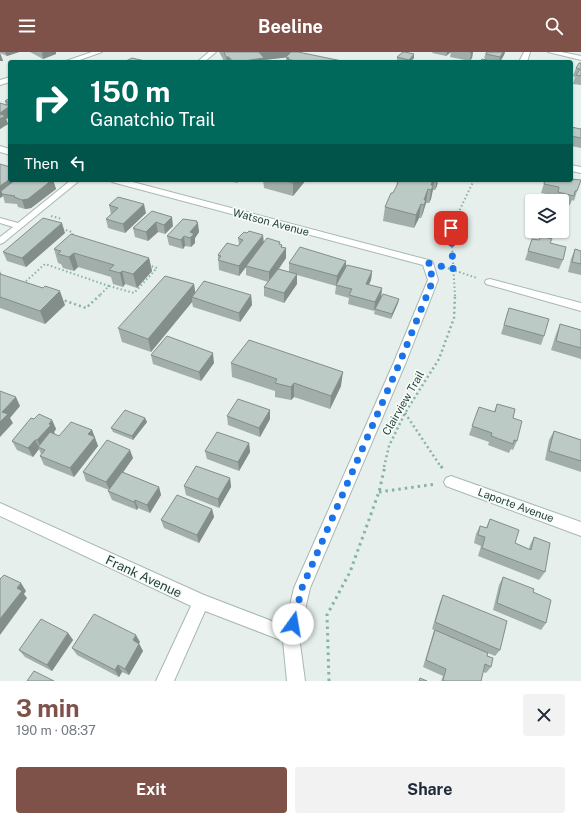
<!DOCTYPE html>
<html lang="en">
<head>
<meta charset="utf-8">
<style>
  :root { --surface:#fff; --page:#f2f2f3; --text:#1f2937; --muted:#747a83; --accent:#7f5249 }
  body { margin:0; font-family:"Public Sans",sans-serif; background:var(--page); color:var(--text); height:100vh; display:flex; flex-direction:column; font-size:15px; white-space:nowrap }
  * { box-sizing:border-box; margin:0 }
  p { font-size:13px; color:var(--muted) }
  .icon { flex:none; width:22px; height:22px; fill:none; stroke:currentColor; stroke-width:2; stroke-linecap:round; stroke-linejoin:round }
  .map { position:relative; height:629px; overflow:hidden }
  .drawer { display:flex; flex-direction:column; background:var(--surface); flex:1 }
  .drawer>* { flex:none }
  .banner { position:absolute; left:8px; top:8px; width:565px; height:122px; border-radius:4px; box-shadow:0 1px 3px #0004; background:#00695c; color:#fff; overflow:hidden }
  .tools { position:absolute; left:525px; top:142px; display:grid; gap:8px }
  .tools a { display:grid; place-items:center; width:44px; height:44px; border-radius:4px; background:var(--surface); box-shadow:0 1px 3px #0004; font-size:20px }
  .pin { position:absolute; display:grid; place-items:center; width:34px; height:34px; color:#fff; margin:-17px; border-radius:8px; box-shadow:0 2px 6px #0006 }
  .me { position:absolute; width:44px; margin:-22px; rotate:13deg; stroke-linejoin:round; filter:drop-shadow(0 0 3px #0008) }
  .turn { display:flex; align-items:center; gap:14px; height:84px; padding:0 16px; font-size:18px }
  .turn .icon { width:52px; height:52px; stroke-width:2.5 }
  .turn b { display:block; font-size:28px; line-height:34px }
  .then { display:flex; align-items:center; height:38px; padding:0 16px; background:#0003; gap:8px; font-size:15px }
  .round { display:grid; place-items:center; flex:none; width:42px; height:42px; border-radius:4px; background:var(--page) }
  .overview { display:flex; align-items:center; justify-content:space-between; height:68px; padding:0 16px }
  h1 { font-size:24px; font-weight:700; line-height:30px; color:var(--accent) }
  .primary-button { display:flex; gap:8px; margin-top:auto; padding:8px 16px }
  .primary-button a { flex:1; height:46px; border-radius:4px; background:var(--accent); color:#fff; font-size:16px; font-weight:700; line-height:46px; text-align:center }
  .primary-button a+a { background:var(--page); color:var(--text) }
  header { display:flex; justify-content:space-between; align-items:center; height:52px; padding:0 16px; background:var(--accent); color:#fff; font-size:18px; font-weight:700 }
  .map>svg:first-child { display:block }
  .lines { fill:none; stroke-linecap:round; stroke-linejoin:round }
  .lane-casing { stroke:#a8b8b2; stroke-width:2 }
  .street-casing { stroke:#a8b8b2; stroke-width:2 }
  .secondary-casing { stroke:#a4bbb3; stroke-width:2 }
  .path-far2 { stroke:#86b3a5; stroke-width:2; stroke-dasharray:1.5 2.5; stroke-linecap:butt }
  .path-far1 { stroke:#86b3a5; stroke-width:2.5; stroke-dasharray:2 3; stroke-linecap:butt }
  .path { stroke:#86b3a5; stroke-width:3; stroke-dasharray:2.5 4; stroke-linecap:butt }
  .lane { fill:#fff; fill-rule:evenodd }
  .street { fill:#fff; fill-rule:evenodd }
  .secondary { fill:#fff; fill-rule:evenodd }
  .wall { fill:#a1aea9 }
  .shaded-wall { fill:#838d89 }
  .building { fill:#bbcac4; stroke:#838d89 }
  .route { stroke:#1a73e8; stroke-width:7; stroke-dasharray:0 12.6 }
  .labels { text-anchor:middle; stroke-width:3.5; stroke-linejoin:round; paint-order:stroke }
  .street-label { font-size:11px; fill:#24423a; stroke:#f7fbf9 }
  .near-street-label { font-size:13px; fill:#24423a; stroke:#f7fbf9 }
</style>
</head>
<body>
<header><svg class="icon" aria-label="menu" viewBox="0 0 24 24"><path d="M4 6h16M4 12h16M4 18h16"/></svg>Beeline<svg class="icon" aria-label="search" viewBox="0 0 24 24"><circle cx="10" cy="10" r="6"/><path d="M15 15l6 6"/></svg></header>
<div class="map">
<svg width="581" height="629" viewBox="0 0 581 629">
  <rect width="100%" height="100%" fill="#e6efeb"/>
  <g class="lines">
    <defs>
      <path id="lane" d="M 209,0 L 216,0 L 204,10 L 197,10 Z
        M 71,128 L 80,128 L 3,191 L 0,192 L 0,185 L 13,175 L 0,171 L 0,166 L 18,171 Z"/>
      <path id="street" d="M 524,0 L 530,0 L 527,10 L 519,10 Z
        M 548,0 L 561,0 L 581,4 L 581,8 Z
        M 0,94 L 10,97 L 10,103 L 0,100 Z
        M 571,113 L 581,115 L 581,121 L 571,119 Z
        M 111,128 L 125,128 L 432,209 L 433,211 L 438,228 L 406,310 L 310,536 L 299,584 L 305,629 L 287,629 L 283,589 L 205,559 L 174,629 L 156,629 L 191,554 L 0,464 L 0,451 L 204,543 L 285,574 L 294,536 L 394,310 L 428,228 L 423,213 L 112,130 Z
        M 490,227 L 581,251 L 581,259 L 486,232 L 485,230 L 486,228 Z
        M 451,424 L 581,470 L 581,484 L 446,434 L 444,430 L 446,426 Z"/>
      <path id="secondary" d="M 92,0 L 102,0 L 74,10 L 63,10 Z
        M 10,25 L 10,30 L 0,33 L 0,28 Z"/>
    </defs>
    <use href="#lane" class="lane-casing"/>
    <use href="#street" class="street-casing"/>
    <use href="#secondary" class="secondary-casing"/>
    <path class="path-far2" d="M 51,164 L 62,167
      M 62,177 L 72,180 L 73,185
      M 444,215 L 477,226
      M 23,232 L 45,212 L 109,234 L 99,244
      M 109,234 L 134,241 L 157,216 L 148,213
      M 455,244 L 451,176 L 474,128"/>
    <path class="path-far1" d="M 60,247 L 86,256 L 100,243
      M 405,361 L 441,415
      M 384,415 L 389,394 L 405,361 L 439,307 L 454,266 L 455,243"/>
    <path class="path" d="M 441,414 L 443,417
      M 379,440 L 436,432
      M 329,629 L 327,563 L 350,520 L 379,440 L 385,414"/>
    <use href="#lane" class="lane"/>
    <use href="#street" class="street"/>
    <use href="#secondary" class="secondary"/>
  </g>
  <path class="wall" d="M 0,0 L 19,0 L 7,4 L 0,1 L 3,9 L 0,9 Z
    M 30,0 L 56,0 L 56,2 L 43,7 Z
    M 219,0 L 291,0 L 291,1 L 347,10 L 286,10 L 286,5 L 264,8 L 264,10 L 223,10 L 223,7 Z
    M 433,0 L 451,0 L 446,4 L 432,1 Z
    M 451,0 L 473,0 L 472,6 L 470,9 L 450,5 Z
    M 486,0 L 505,0 L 504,3 L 500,10 L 479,10 L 485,8 L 485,6 L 484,6 Z
    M 397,5 L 414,6 L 410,10 L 397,10 Z
    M 581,11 L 581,33 L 573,32 L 575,25 L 573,24 L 576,16 Z
    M 10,46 L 10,65 L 6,67 L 8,72 L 0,77 L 0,51 L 6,53 L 5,49 Z
    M 571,75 L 581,77 L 581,96 L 571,94 Z
    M 0,112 L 10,128 L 53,128 L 56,137 L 31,156 L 25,157 L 18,155 L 17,152 L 5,151 L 3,144 L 0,146 Z
    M 227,128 L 240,128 L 237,131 Z
    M 263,128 L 306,128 L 293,144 L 264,136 Z
    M 398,128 L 438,128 L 437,134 L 435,138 L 433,138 L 432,139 L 431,147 L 429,151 L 426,151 L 425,154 L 423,161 L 421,166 L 419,166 L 414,176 L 383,169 L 385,155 L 396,136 L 397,131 Z
    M 545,128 L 577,139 L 574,149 L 572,148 L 570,153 L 562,151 L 562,149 L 554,149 L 556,144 L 541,141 Z
    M 109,153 L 146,161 L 125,181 L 108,176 L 106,167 L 111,162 Z
    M 152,159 L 173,174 L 165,182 L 158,180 L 148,189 L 135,185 L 133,176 Z
    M 531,161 L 532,161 L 532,178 L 525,176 Z
    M 197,171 L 199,180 L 195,186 L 195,191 L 191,195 L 185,194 L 183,197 L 169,193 L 167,184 Z
    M 537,179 L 548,179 L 547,181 Z
    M 65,181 L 26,215 L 7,209 L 3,200 Z
    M 238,186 L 280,192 L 282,195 L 286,196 L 286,206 L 279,217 L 289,220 L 289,211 L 346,215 L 372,219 L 371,228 L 369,233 L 382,236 L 381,246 L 399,247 L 398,251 L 391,267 L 374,262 L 375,257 L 374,259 L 348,252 L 349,246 L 335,242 L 336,234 L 297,223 L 297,232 L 284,251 L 264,244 L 264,235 L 268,230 L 246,223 L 246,215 L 239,224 L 219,218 L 218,203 L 238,194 L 239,193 Z
    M 532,187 L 550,191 L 563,208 L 559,217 L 525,208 Z
    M 54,197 L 149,206 L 152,219 L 137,236 L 125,232 L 123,235 L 113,232 L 111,225 L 78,215 L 74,219 L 63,216 L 61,212 L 58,211 Z
    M 575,197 L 581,199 L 581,223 L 568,220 L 571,207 Z
    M 0,219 L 2,223 L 65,253 L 45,272 L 0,256 Z
    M 194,232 L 195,241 L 251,243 L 252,253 L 240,270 L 193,255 L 192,250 L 151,300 L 122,290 L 118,276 Z
    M 509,256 L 544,284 L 541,293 L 501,282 Z
    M 560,272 L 581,278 L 581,307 L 551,298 L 556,282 Z
    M 151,303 L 214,311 L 201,329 L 153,312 Z
    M 231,311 L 341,334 L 330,357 L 294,345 L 291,348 L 275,345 L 275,339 L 232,325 Z
    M 497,352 L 513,366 L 517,389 L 513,398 L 511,397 L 509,401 L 488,393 L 489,390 L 469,383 L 479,355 L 494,360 Z
    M 270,358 L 270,367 L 260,385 L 228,373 L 227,364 Z
    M 145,366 L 147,370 L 133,388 L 113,380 L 111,376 Z
    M 34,367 L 52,368 L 56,377 L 54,380 L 55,382 L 59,384 L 92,378 L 98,394 L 74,425 L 44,413 L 40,404 L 41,402 L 39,397 L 33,405 L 17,398 L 12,389 Z
    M 554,379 L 581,388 L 581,420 L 545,408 L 549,388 Z
    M 249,391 L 250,400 L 239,419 L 207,407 L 205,399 Z
    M 133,406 L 123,420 L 159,435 L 161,443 L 150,461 L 138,456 L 137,458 L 112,448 L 108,439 L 109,438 L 86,429 L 83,420 Z
    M 230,426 L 231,435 L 219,456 L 186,443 L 184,434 Z
    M 212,457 L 214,465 L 199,491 L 164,476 L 161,468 Z
    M 490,467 L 515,491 L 529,497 L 530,493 L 534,485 L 545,520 L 539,528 L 478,504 L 481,494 L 474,491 L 476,482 L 480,474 L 486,476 Z
    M 503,525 L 533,540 L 546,571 L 541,578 L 493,558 L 499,533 Z
    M 443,543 L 500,598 L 495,604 L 488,601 L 487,604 L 491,615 L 486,621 L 483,620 L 481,629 L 441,629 L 443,624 L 423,615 L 432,585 L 434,578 L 432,577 L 440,550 Z
    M 68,581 L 73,588 L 52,619 L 25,605 L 19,598 Z
    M 140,590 L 139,591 L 143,599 L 129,623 L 122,620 L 119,625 L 77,603 L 72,596 Z"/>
  <path class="shaded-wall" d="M 5,0 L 19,0 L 7,4 Z
    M 42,0 L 56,0 L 56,2 L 43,7 Z
    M 253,0 L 291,0 L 291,5 L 264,8 L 264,10 L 237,10 Z
    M 447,0 L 451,0 L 446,4 Z
    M 469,0 L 473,0 L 472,6 L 470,9 L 471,1 Z
    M 503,0 L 505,0 L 504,3 L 500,10 L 499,10 L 500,5 Z
    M 0,1 L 3,9 L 0,9 Z
    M 414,2 L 414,6 L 410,10 L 408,10 L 409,8 Z
    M 226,5 L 229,5 L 230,10 L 227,10 Z
    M 10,54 L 10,65 L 6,67 L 8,72 L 0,77 L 0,61 Z
    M 10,127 L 10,128 L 24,128 L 2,142 L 3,144 L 0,146 L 0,134 Z
    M 52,128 L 53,128 L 56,137 L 31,156 L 25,157 L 22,148 Z
    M 295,128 L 306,128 L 293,144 L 293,131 Z
    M 433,128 L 434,128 L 433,138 L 431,147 L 429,151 L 431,138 L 431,133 Z
    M 437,128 L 438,128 L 437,134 L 435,138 Z
    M 428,137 L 426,151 L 425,154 L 423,161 L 421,166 L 424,153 L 424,148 Z
    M 144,152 L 146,161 L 125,181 L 123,172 Z
    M 421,152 L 419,166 L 414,176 L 416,163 Z
    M 172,165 L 173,174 L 165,182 L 164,173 Z
    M 197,169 L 198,172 L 198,171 L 199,180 L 195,186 L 195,191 L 191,195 L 190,180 Z
    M 156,170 L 158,180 L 148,189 L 146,180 Z
    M 62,171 L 65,181 L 26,215 L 22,206 Z
    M 263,183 L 264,192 L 246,214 L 246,215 L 239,224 L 239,214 Z
    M 184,184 L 185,194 L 183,197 L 181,188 Z
    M 282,193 L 282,202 L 286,196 L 286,206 L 269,230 L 269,220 Z
    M 74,201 L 78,215 L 74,219 L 69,205 Z
    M 149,206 L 152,219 L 137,236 L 133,222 Z
    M 346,209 L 346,218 L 336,234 L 337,224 Z
    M 122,219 L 125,232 L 123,235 L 120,221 Z
    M 372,219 L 371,228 L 364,241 L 366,232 Z
    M 297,222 L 297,232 L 284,251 L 284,241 Z
    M 194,232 L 196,246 L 192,245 L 192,250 L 151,300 L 148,287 Z
    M 382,236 L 381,246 L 374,259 L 375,250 Z
    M 60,239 L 65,253 L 45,272 L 40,259 Z
    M 251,243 L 252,253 L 240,270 L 239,261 Z
    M 399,247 L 398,251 L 391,267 L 392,262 Z
    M 213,301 L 214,311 L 201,329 L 199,320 Z
    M 343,320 L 341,334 L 330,357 L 331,344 Z
    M 294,331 L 294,345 L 291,348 L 291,335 Z
    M 16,345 L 20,354 L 10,366 L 13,371 L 0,385 L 0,370 L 2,360 Z
    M 270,358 L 270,367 L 260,385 L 259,376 Z
    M 145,366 L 147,370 L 133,388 L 132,384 Z
    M 52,368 L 56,377 L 54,380 L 55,382 L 42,397 L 41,396 L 37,388 Z
    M 92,378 L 98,394 L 74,425 L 70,416 L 88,382 Z
    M 35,388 L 39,395 L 38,395 L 39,397 L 33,405 L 28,396 Z
    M 249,391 L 250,400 L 239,419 L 238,410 Z
    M 130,398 L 133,406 L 110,439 L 106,430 Z
    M 230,426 L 231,435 L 219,456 L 218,447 Z
    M 159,435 L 161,443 L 150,461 L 147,453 Z
    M 135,448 L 138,456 L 137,458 L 134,450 Z
    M 212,457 L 214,465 L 199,491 L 197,483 Z
    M 21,531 L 26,539 L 24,542 L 27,546 L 0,583 L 0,567 L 17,536 Z
    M 68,581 L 73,588 L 52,619 L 47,613 Z
    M 136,583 L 140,590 L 136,595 L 133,588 Z
    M 139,592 L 143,599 L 129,623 L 125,617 Z
    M 118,613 L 122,620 L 119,625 L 115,618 Z"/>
  <path class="building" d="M 224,0 L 259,0 L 264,6 L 237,10 L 233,10 L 229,5 L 226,5 Z
    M 291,0 L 298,0 L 347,10 L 300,10 L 287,7 L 289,6 L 286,5 Z
    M 403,0 L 405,0 L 414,2 L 409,8 L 397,5 Z
    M 487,0 L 503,0 L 500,5 L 486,2 Z
    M 132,6 L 145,9 L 144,9 L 147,10 L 124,10 Z
    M 482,7 L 496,10 L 479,10 Z
    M 579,11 L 581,11 L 581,24 L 576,23 L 580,17 L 576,16 Z
    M 10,46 L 10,51 L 5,49 Z
    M 0,51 L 10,54 L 0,61 Z
    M 0,62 L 5,64 L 0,67 Z
    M 571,75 L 581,77 L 581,86 L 571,84 Z
    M 0,112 L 10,115 L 10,127 L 0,134 Z
    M 571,127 L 581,128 L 577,139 L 575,139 L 574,144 L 558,140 L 559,135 L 544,132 L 545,128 L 571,128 Z
    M 15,128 L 52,128 L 28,147 L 22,148 L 14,145 L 15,144 L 2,142 L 1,139 Z
    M 282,128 L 295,128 L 293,131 Z
    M 398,128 L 433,128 L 431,133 L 433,134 L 431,138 L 428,137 L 424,148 L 426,148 L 424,153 L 421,152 L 416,163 L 385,155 L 391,141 L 393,141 L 398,131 L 397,131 Z
    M 118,145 L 144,152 L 123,172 L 106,167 L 118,156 L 109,153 Z
    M 152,159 L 172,165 L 164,173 L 156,170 L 146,180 L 133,176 Z
    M 531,161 L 532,161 L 532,173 L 527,171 Z
    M 43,166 L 62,171 L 22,206 L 3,200 Z
    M 183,167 L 197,169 L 196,170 L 198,171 L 190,180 L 194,182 L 190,186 L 184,184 L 181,188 L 167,184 Z
    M 249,179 L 263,183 L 239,214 L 218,208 L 221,204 L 218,203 L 227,191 L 238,194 L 243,188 L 238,186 L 244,180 L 247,181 Z
    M 71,182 L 149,206 L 133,222 L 122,219 L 120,221 L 109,218 L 114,213 L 74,201 L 69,205 L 58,202 L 61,199 L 54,197 Z
    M 541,184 L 552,187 L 550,191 L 566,195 L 563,208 L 528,199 L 532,187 L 539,188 Z
    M 267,186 L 280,190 L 279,192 L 282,193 L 281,195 L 286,196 L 269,220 L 246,214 Z
    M 300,195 L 346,209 L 337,224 L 289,211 Z
    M 575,197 L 581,199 L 581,212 L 572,210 Z
    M 347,213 L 372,219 L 366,232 L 382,236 L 375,250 L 349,243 L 352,237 L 336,233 Z
    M 278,217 L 297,222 L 284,241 L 264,235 Z
    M 0,222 L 43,236 L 45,234 L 60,239 L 40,259 L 0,245 Z
    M 165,224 L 194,232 L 148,287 L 118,276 Z
    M 204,229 L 251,243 L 239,261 L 192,245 Z
    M 383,242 L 399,247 L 392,262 L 375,257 Z
    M 509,256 L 549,267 L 544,284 L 504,273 Z
    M 560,272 L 581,278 L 581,296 L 556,289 Z
    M 167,284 L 213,301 L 199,320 L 151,303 Z
    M 249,288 L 343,320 L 331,344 L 294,331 L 291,335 L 275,331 L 277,327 L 231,311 Z
    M 0,339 L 16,345 L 2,360 L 8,362 L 0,370 Z
    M 238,347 L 270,358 L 259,376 L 227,364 Z
    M 497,352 L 515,357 L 513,366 L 522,369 L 517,389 L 514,388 L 513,392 L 491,384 L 492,381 L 472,374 L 479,355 L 495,360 Z
    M 125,358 L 145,366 L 132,384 L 111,376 Z
    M 39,362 L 52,368 L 49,372 L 51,373 L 37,388 L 35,388 L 28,396 L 12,389 L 31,366 L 34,367 Z
    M 71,370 L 92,378 L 88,382 L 95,385 L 70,416 L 40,404 L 45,398 L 38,395 L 50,380 L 59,384 Z
    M 554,379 L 581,388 L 581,409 L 549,399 Z
    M 217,380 L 249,391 L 238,410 L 205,399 Z
    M 107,388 L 130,398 L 106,430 L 83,420 Z
    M 196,414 L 230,426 L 218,447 L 184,434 Z
    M 122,420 L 159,435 L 147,453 L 135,448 L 134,450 L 108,439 Z
    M 177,443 L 212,457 L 197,483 L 161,468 Z
    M 490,467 L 519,478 L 515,491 L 531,498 L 534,485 L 550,491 L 545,520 L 482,496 L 485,485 L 478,483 L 480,474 L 487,476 Z
    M 4,523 L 21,531 L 17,536 L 22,539 L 0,567 L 0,527 Z
    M 503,525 L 534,537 L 533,540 L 551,548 L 546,571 L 497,551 Z
    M 443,543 L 507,569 L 500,598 L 435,570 Z
    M 94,562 L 136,583 L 133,588 L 139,592 L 125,617 L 118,613 L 115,618 L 72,596 Z
    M 41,567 L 68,581 L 47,613 L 19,598 Z
    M 435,578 L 488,601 L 487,604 L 493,606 L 491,615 L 485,612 L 481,629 L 444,629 L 443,628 L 446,617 L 426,608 Z
    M 34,619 L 54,629 L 27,629 Z
    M 420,626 L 427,629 L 419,629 Z"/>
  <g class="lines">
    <path class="route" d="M 293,572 L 302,536 L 400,310 L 433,228 L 428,211 L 453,217 L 451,176"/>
  </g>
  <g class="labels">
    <g class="street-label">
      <text transform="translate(271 170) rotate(15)" y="4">Watson Avenue</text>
      <text transform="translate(403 351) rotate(-60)" y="4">Clairview Trail</text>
      <text transform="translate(516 453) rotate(20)" y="4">Laporte Avenue</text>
    </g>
    <g class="near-street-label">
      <text transform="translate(144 524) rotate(25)" y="5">Frank Avenue</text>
    </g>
  </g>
</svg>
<div class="tools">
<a><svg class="icon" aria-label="layers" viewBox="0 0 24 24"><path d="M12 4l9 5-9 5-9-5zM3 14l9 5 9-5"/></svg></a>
</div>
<div class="pin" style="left:451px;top:176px;background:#d93025"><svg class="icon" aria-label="arrive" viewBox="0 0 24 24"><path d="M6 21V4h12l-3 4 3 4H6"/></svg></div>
<svg class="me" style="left:293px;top:572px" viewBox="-20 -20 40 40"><circle r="19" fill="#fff"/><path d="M0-13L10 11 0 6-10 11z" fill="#1a73e8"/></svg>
<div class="banner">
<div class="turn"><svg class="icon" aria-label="right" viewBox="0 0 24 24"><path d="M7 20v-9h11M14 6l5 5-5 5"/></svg><div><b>150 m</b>Ganatchio Trail</div></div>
<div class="then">Then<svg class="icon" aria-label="left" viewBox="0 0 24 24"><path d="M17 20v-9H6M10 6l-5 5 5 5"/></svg></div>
</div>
</div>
<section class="drawer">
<div class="overview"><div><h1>3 min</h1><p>190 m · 08:37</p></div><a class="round"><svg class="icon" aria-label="close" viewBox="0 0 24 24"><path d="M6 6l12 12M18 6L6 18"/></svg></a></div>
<div class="primary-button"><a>Exit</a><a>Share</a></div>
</section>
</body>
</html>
